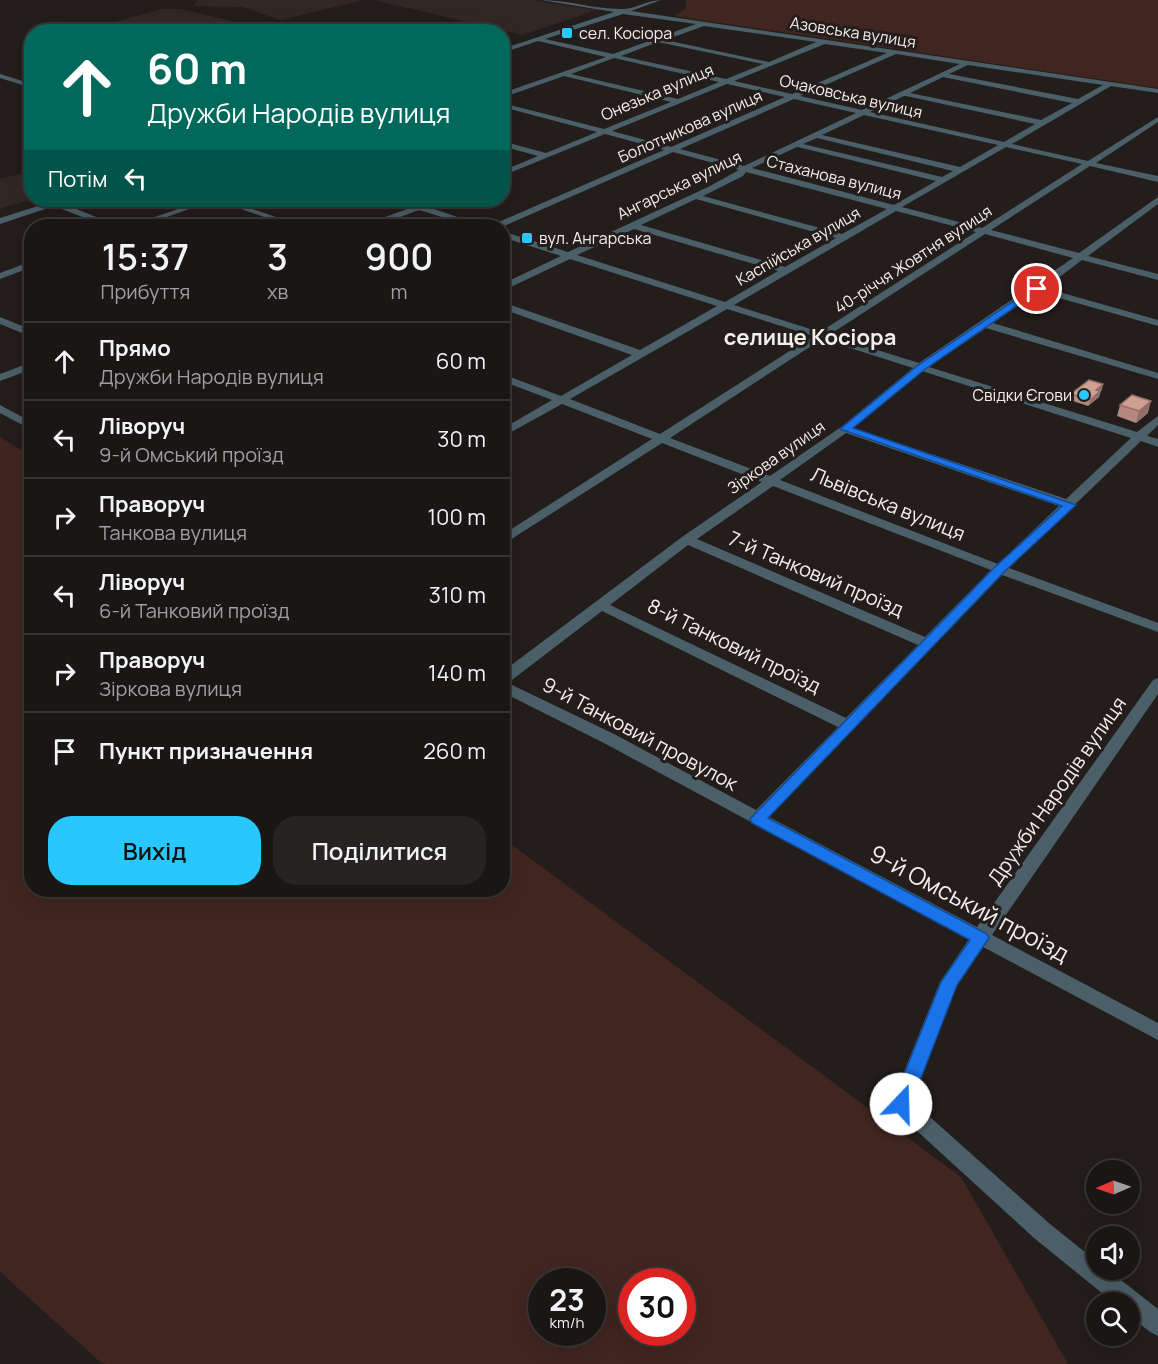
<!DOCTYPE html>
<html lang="uk">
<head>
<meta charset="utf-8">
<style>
  :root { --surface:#1a1615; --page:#272322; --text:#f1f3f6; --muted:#9f9fa0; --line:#383534; --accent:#28c8ff }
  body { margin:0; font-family:Manrope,sans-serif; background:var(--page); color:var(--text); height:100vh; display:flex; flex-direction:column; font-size:22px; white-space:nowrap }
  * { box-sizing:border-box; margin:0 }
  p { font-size:20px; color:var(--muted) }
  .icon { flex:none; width:33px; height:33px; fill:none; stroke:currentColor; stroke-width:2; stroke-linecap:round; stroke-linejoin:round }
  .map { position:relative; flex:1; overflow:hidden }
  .details { position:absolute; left:24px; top:219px; width:486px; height:678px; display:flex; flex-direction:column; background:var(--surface); border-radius:24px; box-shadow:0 6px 24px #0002,0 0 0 2px var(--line) }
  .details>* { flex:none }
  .banner { position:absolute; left:24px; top:24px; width:486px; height:183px; border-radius:24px; box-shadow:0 6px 24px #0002,0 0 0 2px var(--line); background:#00695c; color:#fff; overflow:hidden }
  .needle { width:39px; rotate:268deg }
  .buttons { position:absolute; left:1086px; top:1160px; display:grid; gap:12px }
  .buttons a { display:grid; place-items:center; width:54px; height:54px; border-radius:50%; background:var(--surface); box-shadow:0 6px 24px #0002,0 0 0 2px var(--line); font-size:30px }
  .speed { position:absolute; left:528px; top:1268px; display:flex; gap:12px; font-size:30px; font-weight:700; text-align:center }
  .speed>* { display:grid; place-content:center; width:78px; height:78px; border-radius:50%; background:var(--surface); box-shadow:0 6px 24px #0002,0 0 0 2px var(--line); line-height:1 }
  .speed small { font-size:15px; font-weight:400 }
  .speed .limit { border:9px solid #d22; background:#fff; color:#111 }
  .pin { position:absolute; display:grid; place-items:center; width:51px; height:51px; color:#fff; margin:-26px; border:3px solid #fff; border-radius:50%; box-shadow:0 2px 6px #0007 }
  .me { position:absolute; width:66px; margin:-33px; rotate:21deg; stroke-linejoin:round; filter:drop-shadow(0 0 4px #0008) }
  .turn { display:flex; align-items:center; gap:21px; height:126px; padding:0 24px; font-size:27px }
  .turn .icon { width:78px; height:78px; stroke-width:2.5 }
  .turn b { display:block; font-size:42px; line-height:51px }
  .then { display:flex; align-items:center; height:57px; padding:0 24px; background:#0003; gap:12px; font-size:22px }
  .eta { display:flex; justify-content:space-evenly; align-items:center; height:102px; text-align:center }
  .eta b { font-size:36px; font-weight:600; line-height:42px }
  .primary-button { display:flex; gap:12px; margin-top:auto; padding:12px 24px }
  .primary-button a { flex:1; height:69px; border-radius:24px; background:var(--accent); color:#111; font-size:24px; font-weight:600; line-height:69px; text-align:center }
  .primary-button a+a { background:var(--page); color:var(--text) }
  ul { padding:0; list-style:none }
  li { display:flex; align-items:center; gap:18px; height:78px; padding:0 24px; border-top:2px solid var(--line) }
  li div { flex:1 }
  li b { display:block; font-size:22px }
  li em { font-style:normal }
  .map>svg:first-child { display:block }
  .built { fill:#332725 }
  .green { fill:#402520; fill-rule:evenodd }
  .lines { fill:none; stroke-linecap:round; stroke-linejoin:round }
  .minor { fill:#4b5f68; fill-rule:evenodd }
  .wall { fill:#b4887f }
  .shaded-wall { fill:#926f68 }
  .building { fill:#d19e94; stroke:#926f68; stroke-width:1.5 }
  .route { fill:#1a73e8; stroke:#114b97; stroke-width:1.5 }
  .poi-dot { fill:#28c8ff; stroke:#231d1c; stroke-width:2 }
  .labels { text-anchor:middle; stroke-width:6; stroke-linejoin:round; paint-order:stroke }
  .far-street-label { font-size:16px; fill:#f2eeed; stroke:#231d1c }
  .far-poi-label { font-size:16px; fill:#f2eeed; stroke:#231d1c; text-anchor:start }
  .street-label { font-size:20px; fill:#f2eeed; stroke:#231d1c }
  .far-district-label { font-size:22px; font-weight:bold; fill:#f2eeed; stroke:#231d1c }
  .near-street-label { font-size:24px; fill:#f2eeed; stroke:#231d1c }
</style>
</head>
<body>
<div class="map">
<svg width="1158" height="1364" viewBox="0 0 1158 1364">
  <rect width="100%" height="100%" fill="#231d1c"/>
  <path class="built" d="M 197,0 L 364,0 L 280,20 L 243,7 L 194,6 Z
    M 374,0 L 531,0 L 597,10 L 522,35 Z
    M 162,9 L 180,9 L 232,21 L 232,25 L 208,32 L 120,32 L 110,29 L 114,22 Z
    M 31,171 L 32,200 L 0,208 L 0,179 Z"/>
  <path class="green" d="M 684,0 L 1158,0 L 1158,88 L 674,16 L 686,8 L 686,1 Z
    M 0,437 L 31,456 L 32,890 L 502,890 L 503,838 L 961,1177 L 1068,1364 L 105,1364 L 99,1361 L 0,1272 ZM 542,1281 L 592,1281 L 592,1332 L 542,1332 ZM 632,1281 L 682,1281 L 682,1332 L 632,1332 Z"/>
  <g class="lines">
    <path class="minor" d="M 541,0 C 568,0 594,9 620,9 C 634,10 647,0 661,0 L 631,11 L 1158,89 L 1158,93 L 1111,86 L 1012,144 L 1088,161 L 1158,117 L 1158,122 L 1096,163 L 1158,176 L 1158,182 L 1090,166 L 991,230 L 1079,253 L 1158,197 L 1158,204 L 1088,256 L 1158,274 L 1158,280 L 1082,260 L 1045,288 L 1158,320 L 1158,326 L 1038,292 L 993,323 L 1158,373 L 1158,379 L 986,328 L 929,367 L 1137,432 L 1158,416 L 1158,425 L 1147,436 L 1158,439 L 1158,447 L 1141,441 L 1009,568 L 1158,623 L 1158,632 L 1002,575 L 769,817 L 977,927 L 1153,680 L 1158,678 L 1158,694 L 992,935 L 1158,1023 L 1158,1040 L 983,947 L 957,985 L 912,1101 L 1050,1224 L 1096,1261 L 1096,1269 L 1107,1269 L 1158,1309 L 1158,1336 L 1150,1332 L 1130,1316 L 1130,1302 L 1113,1302 L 1034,1238 L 894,1110 L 891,1104 L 940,982 L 969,939 L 602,742 L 502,692 L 502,672 L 682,537 L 762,482 L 662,443 L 502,545 L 502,535 L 652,439 L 562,404 L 502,437 L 502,429 L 552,400 L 502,381 L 502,374 L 561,396 L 632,355 L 502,309 L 502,302 L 640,350 L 717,306 L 570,259 L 502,291 L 502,284 L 561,256 L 502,237 L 502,231 L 568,252 L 708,187 L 739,170 L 673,152 L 502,227 L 493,226 L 494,224 L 664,150 L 605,134 L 502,176 L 502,171 L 538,156 L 502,146 L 502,141 L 546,153 L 597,132 L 502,107 L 502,103 L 604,129 L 671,102 L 564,76 L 502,98 L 502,93 L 606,57 L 538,41 L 502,53 L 502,49 L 614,12 ZM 623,14 L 696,24 L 613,54 L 545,39 ZM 704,26 L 816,42 L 769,62 L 665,40 ZM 658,42 L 763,64 L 726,79 L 621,56 ZM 825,44 L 887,53 L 792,94 L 734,81 ZM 896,54 L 960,64 L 862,110 L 800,96 ZM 614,58 L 719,82 L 678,99 L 571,74 ZM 968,65 L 1103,85 L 1078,99 L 949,74 ZM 943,77 L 1072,103 L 1041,120 L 910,93 ZM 727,84 L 785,97 L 671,147 L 612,131 ZM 904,96 L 906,96 L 1035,124 L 1004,142 L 870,112 ZM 794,99 L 856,113 L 744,166 L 680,149 ZM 864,115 L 998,145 L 960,167 L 822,135 ZM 817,138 L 953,171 L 942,177 L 803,144 ZM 797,147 L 798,147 L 936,181 L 894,205 L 752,168 ZM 1006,147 L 1082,164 L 982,228 L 902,207 ZM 746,172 L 887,209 L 842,234 L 703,196 L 743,176 ZM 696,199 L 836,238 L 785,267 L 641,225 ZM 896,211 L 976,232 L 820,332 L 734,305 ZM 634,229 L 778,271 L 725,302 L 577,255 ZM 985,234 L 1073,258 L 919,363 L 829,335 ZM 727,309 L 813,336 L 660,434 L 570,399 ZM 822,339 L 913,368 L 841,427 L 770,476 L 670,438 ZM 922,371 L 1131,438 L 1066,499 L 853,428 ZM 846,433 L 1059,506 L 998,564 L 780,480 ZM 773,486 L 991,570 L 925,637 L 697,539 ZM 688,545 L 918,645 L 846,718 L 610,605 ZM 602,611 L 838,727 L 756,810 L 614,734 L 508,683 Z
      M 0,74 L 32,84 L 32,88 L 0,78 Z
      M 57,200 L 68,200 L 62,203 L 118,226 L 106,226 L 54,206 L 0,224 L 0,218 Z
      M 204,200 L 226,200 L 302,226 L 290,226 L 215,200 L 141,226 L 129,226 Z
      M 391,200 C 401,199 410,205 419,204 C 427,204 434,200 443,200 L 428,207 L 484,226 L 471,226 L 419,210 L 376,226 L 365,226 L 366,224 L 410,208 Z
      M 32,261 L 32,267 L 0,279 L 0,273 Z
      M 0,317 L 32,330 L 32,337 L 0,324 Z
      M 32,362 L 32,369 L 0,381 L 0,374 Z
      M 0,405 L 32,422 L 32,430 L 0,413 Z"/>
  </g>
  <path class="wall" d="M 1103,384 L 1099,397 L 1088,406 L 1070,400 L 1071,394 Z
    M 1120,405 L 1148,413 L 1136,423 L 1117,416 Z"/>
  <path class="shaded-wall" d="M 1103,384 L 1102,390 L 1095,396 L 1096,390 Z
    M 1100,391 L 1099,397 L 1088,406 L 1090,400 Z
    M 1151,401 L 1148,413 L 1136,423 L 1139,411 Z"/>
  <path class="building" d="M 1089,380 L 1103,384 L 1096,390 L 1100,391 L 1090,400 L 1071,394 Z
    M 1132,395 L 1151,401 L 1139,411 L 1120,405 Z"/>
  <path class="route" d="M 1034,287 L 1041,289 L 924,370 L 853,428 L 1076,505 L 1004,572 L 768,818 L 987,934 L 989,938 L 957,985 L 911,1104 L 908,1110 L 901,1113 L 895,1110 L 892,1104 L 941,982 L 970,940 L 752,823 L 750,819 L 995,567 L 1062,506 L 840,429 L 917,366 Z"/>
  <g class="poi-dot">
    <rect x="561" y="27" width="12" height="12" rx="3"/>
    <rect x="521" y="232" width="12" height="12" rx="3"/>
    <circle cx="1084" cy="395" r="6"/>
  </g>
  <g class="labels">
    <g class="far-street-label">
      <text transform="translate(853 32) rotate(9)" y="6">Азовська вулиця</text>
      <text transform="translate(657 92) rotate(-23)" y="6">Онезька вулиця</text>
      <text transform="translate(851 96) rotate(13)" y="6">Очаковська вулиця</text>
      <text transform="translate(690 126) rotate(-24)" y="6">Болотникова вулиця</text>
      <text transform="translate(834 177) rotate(14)" y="6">Стаханова вулиця</text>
      <text transform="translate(679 185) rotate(-26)" y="6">Ангарська вулиця</text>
      <text transform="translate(798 246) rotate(-30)" y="6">Каспійська вулиця</text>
      <text transform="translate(913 259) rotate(-33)" y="6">40-річчя Жовтня вулиця</text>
      <text transform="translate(776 457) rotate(-35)" y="6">Зіркова вулиця</text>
    </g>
    <g class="far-poi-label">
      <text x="579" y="39">сел. Косіора</text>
      <text x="539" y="244">вул. Ангарська</text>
      <text x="1072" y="401" text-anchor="end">Свідки Єгови</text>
    </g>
    <g class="street-label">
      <text transform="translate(888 504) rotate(22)" y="7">Львівська вулиця</text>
      <text transform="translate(816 574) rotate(23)" y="7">7-й Танковий проїзд</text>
      <text transform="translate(734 646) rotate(26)" y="7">8-й Танковий проїзд</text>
      <text transform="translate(640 734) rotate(28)" y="7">9-й Танковий провулок</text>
      <text transform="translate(1057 791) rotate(-55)" y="7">Дружби Народів вулиця</text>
    </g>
    <g class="far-district-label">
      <text x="810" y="345">селище Косіора</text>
    </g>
    <g class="near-street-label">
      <text transform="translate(969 904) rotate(28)" y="8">9-й Омський проїзд</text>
    </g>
  </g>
</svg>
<div class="buttons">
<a><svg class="needle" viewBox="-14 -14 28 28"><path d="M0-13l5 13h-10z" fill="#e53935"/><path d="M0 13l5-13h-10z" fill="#9f9fa0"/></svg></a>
<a><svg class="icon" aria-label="sound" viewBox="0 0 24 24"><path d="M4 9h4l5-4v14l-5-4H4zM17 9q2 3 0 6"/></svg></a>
<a><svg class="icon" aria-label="search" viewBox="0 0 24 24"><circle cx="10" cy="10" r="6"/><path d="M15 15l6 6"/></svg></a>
</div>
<div class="speed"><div>23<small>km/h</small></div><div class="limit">30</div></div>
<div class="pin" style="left:1037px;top:289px;background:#d93025"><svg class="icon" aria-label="arrive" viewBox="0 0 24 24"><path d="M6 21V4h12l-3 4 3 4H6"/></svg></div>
<svg class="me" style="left:901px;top:1104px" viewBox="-20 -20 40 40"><circle r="19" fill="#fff"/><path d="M0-13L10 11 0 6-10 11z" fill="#1a73e8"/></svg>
<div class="banner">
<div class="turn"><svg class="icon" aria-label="ahead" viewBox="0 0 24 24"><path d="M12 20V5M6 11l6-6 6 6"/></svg><div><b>60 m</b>Дружби Народів вулиця</div></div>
<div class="then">Потім<svg class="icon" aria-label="left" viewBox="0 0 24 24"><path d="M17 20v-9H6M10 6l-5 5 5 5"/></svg></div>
</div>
<section class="details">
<div class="eta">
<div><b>15:37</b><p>Прибуття</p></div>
<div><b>3</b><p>хв</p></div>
<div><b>900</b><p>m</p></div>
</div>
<ul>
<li><svg class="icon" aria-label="ahead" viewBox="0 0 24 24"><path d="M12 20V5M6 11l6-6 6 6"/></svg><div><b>Прямо</b><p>Дружби Народів вулиця</p></div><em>60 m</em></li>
<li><svg class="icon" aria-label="left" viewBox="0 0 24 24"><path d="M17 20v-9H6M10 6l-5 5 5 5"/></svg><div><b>Ліворуч</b><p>9-й Омський проїзд</p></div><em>30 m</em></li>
<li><svg class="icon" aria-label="right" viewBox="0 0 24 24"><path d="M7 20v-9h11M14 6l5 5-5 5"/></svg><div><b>Праворуч</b><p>Танкова вулиця</p></div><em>100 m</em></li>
<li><svg class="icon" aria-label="left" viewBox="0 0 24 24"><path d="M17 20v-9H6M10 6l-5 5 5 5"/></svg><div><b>Ліворуч</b><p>6-й Танковий проїзд</p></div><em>310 m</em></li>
<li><svg class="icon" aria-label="right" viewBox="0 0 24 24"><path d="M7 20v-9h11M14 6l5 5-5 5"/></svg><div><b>Праворуч</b><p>Зіркова вулиця</p></div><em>140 m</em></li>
<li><svg class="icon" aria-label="arrive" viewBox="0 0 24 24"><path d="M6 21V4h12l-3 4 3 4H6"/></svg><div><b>Пункт призначення</b></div><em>260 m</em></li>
</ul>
<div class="primary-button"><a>Вихід</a><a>Поділитися</a></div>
</section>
</div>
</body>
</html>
